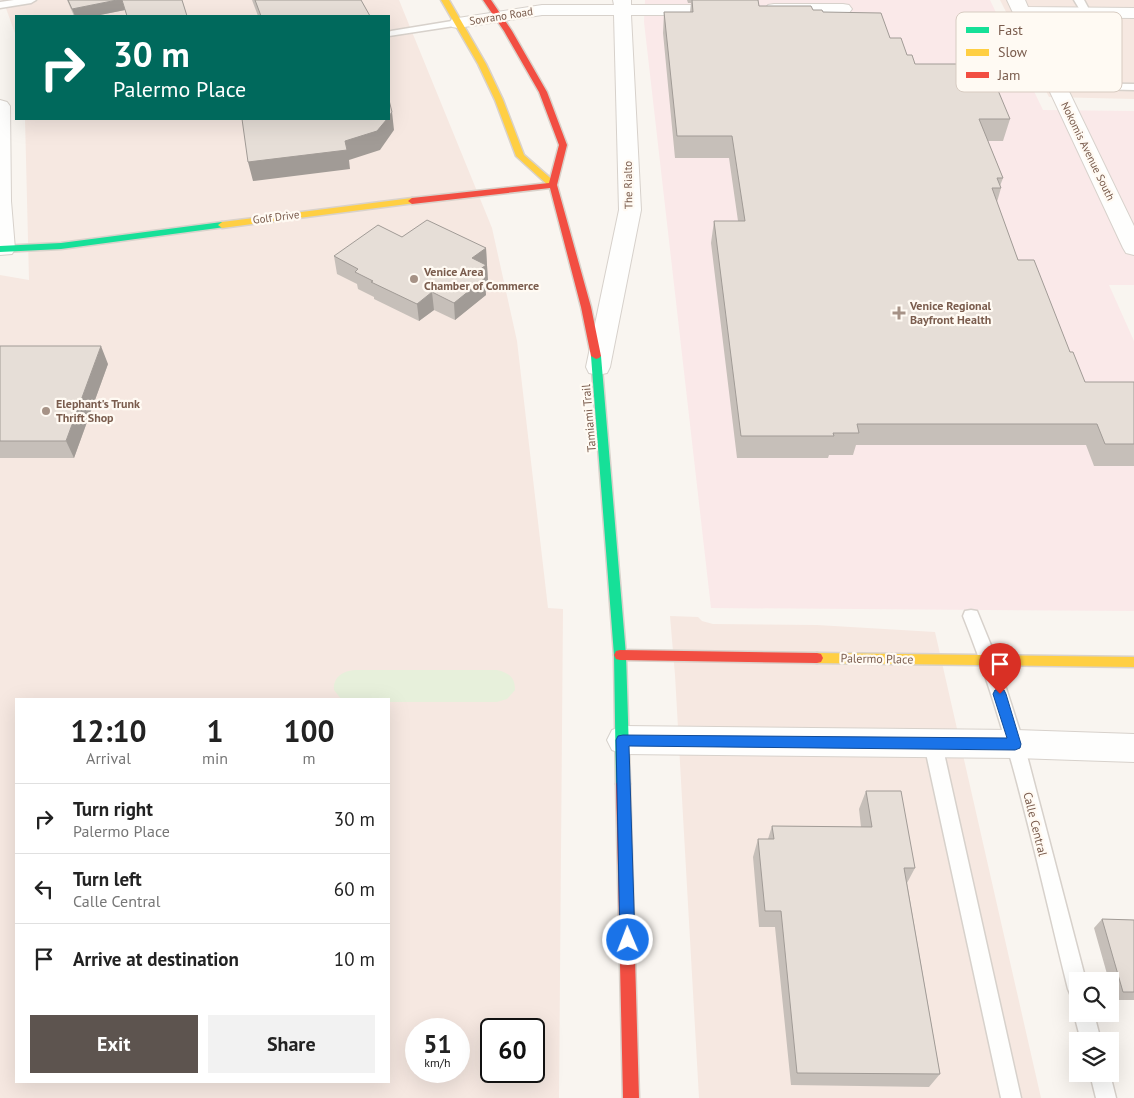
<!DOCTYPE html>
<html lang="en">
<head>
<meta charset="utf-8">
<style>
  :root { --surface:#fff; --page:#f2f2f2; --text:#222; --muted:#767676; --line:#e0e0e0; --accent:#5d544f }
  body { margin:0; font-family:"PT Sans",sans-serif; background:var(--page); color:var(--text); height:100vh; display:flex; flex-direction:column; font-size:19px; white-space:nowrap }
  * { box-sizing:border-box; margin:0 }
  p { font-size:16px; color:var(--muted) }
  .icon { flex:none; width:28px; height:28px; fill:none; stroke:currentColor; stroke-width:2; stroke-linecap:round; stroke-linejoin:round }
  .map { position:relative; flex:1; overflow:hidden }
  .panel { position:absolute; left:15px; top:698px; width:375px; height:385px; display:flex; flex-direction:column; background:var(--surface); border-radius:0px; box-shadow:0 5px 20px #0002 }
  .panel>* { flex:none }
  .banner { position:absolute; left:15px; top:15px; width:375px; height:105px; border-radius:0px; box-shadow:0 5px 20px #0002; background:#00695c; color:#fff; overflow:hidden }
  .tools { position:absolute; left:1069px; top:972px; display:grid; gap:10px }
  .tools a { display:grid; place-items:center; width:50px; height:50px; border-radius:0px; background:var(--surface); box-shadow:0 5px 20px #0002; font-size:25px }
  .speed { position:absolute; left:405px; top:1018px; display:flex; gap:10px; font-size:25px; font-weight:700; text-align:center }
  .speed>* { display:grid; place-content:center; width:65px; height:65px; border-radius:50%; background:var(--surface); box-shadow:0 5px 20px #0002; line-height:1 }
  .speed small { font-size:12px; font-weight:400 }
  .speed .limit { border:2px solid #111; border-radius:8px; background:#fff; color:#111 }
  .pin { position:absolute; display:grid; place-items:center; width:42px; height:42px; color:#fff; margin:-51px -21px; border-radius:50% 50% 50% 0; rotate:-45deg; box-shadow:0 0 5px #0007 }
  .pin .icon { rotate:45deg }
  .me { position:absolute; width:55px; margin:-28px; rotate:359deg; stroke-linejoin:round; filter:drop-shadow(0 0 4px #0008) }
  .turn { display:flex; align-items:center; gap:18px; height:105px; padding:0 15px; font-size:22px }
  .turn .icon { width:65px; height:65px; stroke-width:2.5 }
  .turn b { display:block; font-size:35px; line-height:42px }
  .eta { display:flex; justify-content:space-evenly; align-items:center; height:85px; text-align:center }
  .eta b { font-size:30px; font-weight:800; line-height:35px }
  .cta { display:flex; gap:10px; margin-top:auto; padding:10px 15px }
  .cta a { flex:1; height:58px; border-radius:0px; background:var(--accent); color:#fff; font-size:20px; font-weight:800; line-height:58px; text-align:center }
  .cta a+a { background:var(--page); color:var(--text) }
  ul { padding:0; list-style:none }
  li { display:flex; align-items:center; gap:15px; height:70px; padding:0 15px; border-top:1px solid var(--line) }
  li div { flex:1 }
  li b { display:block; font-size:19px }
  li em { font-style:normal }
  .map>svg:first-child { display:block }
  .commercial { fill:#f6e8e1; fill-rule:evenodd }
  .medical { fill:#fae9e9 }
  .green { fill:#e7f0db }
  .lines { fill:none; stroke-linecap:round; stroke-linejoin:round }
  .lane-casing { stroke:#d7d1cb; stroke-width:3 }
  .street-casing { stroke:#d7d1cb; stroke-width:2 }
  .fast-casing { stroke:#d9d2cb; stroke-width:3 }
  .slow-casing { stroke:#d9d2cb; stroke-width:3 }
  .jam-casing { stroke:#d9d2cb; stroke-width:3 }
  .lane { fill:#fefefd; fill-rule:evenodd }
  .street { fill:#fefefd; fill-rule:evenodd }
  .fast { fill:#16e098; fill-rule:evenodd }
  .slow { fill:#ffcf43; fill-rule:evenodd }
  .jam { fill:#f24e42; fill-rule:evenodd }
  .wall { fill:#c6bfb9 }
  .shaded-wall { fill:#a19b96 }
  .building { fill:#e6ded7; stroke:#a19b96 }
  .route { fill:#1a73e8; stroke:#114b97 }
  .poi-dot { fill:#a69286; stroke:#fffaf3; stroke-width:2 }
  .labels { text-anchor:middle; stroke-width:4.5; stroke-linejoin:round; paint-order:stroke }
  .far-street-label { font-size:11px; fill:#7a5c4d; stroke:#fffaf3 }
  .poi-label { font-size:12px; font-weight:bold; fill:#7a5c4d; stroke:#fffaf3; text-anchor:start }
  .street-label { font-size:12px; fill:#7a5c4d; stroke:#fffaf3 }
  .key { fill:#fffaf3; stroke:#d7cbc1; stroke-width:1 }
  .key-label { font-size:14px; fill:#7a5c4d }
</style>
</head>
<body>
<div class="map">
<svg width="1134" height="1098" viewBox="0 0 1134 1098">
  <rect width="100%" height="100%" fill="#f9f5f0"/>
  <path class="commercial" d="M 3,0 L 399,0 L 492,228 L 517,341 L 548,608 L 563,609 L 559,1098 L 0,1098 L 0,275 L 29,280 L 25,119 L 389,119 L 389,16 L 16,16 L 16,36 ZM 16,699 L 389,699 L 389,1081 L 16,1081 ZM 416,1029 L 459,1029 L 459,1071 L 416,1071 ZM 491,1029 L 534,1029 L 534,1071 L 491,1071 Z
    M 1000,0 L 1134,0 L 1134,99 L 1049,97 Z
    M 670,616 L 698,617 L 702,621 L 713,624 L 817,625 L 935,632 L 1041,1098 L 699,1098 L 675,675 Z"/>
  <path class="medical" d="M 645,0 L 990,0 L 1043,110 L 1134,111 L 1134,285 L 1109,285 L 1134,341 L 1134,611 L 711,608 L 644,22 Z"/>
  <path class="green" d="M 355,670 L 497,670 C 509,673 515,677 515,690 L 507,699 L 497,702 L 389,702 L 389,699 L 341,699 L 334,690 C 333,677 343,671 355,670 Z"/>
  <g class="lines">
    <defs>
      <path id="lane" d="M 14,0 L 36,0 L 31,3 L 0,8 L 0,2 Z
        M 1074,0 L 1084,0 L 1091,13 L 1089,15 L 1083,15 Z
        M 458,20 L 461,21 L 461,25 L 389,36 L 389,32 L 391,31 Z
        M 1056,83 L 1134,84 L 1134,90 L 1052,88 L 1052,84 Z
        M 971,610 L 977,611 L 997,660 L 1024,744 L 1086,981 L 1078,981 L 1078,999 L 1071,996 L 1068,989 C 1037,864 1011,736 963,616 L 965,611 Z
        M 933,737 L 939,739 L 942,744 L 1021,1098 L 1001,1098 L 924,744 L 927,739 Z
        M 1078,1007 L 1078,1014 L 1094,1014 L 1101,1041 L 1081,1041 L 1074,1014 Z
        M 1090,1074 L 1110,1074 L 1116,1098 L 1096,1098 Z"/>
      <path id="street" d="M 613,0 L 631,0 L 631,5 L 728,5 L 734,6 L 737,10 L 734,14 L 728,15 L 631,15 L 641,210 L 610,367 L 607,373 L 598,375 L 589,373 L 586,367 L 619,210 L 614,15 L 542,15 L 458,28 L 452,27 L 449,23 L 452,19 L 458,18 L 542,5 L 614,5 Z
        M 1007,0 L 1025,0 L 1028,7 L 1134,8 L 1134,18 L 1033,17 L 1134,226 L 1134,255 L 1126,253 L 1123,248 Z
        M 774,4 L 843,4 L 849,5 L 852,9 L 849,13 L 843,14 L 768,13 L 765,9 L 768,5 Z
        M 0,100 L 7,102 L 10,106 L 11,201 L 15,249 L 12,254 L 0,255 Z
        M 623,726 L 1015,730 L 1134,734 L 1134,762 L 1015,758 L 623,754 L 612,750 L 607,740 L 612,730 Z"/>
      <path id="fast" d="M 222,222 L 226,225 L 225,227 L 61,249 L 0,252 L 0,246 L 61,243 Z
        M 596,353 L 601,356 L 626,655 L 630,784 L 628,788 L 623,790 L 618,788 L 616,784 L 614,655 L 591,356 Z"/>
      <path id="slow" d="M 441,0 L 449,0 L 486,64 L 503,100 L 524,155 L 556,183 L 556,187 L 550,187 L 516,156 L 495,100 L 478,64 Z
        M 412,198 L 415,199 L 415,203 L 222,228 L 218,225 L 222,222 Z
        M 817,653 L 1134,657 L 1134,667 L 817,663 L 813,662 L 811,658 L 813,654 Z"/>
      <path id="jam" d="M 483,0 L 491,0 L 512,31 L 547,92 L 567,145 L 557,185 L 591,307 L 601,356 L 599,358 L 596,359 L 591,356 L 581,307 L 550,188 L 412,204 L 408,201 L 412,198 L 549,183 L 559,145 L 539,92 L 504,31 Z
        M 620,650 L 817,653 L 821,654 L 823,658 L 821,662 L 817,663 L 620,660 L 616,659 L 614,655 L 616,651 Z
        M 623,778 L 628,780 L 630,784 L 639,1098 L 623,1098 L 616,784 L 618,780 Z"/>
    </defs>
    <use href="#lane" class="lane-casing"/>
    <use href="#street" class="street-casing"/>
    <use href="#fast" class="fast-casing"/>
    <use href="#slow" class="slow-casing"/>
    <use href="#jam" class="jam-casing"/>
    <use href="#lane" class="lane"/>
    <use href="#street" class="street"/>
    <use href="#fast" class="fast"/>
    <use href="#slow" class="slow"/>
    <use href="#jam" class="jam"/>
  </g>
  <path class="wall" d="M 67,0 L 182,0 L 187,16 L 127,16 L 125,10 L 95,16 L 74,16 Z
    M 252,0 L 361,0 L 370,16 L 258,16 Z
    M 687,0 L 758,0 L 759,6 L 813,10 L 823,12 L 890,38 L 915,64 L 1010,119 L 1003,141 L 988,141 L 1003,178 L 1000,186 L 1001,188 L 997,202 L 1018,260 L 1070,352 L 1085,382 L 1134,382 L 1134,466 L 1094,466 L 1086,445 L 856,445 L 853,455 L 829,455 L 828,458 L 737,458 L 711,243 L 714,221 L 738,221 L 729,158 L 675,158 L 663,33 L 664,12 L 690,12 L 691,3 L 688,3 Z
    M 402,237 L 486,248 L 488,282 L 485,284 L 486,295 L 455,320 L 434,310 L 419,321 L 374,299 L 374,297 L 358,289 L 357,284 L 337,274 L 334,256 Z
    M 0,346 L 108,364 L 74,458 L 0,458 Z
    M 866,791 L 915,868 L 907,883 L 940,1074 L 929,1087 L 791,1085 L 775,927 L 759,927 L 753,857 L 758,839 L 768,839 L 772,826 L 861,827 L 859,809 Z
    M 1102,919 L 1134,920 L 1134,1000 L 1114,1000 L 1110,985 L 1110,981 L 1109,981 L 1094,928 Z"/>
  <path class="shaded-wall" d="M 117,0 L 122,0 L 125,10 L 95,16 L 75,16 L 72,9 Z
    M 392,112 L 394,130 L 380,150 L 349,160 L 350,169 L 253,181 L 248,162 L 345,141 L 387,119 L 389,119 L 389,116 Z
    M 486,248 L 488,282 L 485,284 L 486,295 L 455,320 L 454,303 L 472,258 Z
    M 432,292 L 434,310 L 419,321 L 417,304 Z
    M 101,346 L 108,364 L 74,458 L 66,441 Z"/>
  <path class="building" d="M 68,0 L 117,0 L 72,9 Z
    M 122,0 L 182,0 L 187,16 L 127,16 Z
    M 255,0 L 361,0 L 370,16 L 261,16 Z
    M 692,0 L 758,0 L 759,6 L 811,6 L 813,10 L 822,10 L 823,12 L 881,13 L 890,38 L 901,38 L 907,55 L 912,55 L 915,64 L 987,64 L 1010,119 L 979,119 L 1003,178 L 997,178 L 1001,188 L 992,188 L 1018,260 L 1034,260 L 1070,352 L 1073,352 L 1085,382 L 1134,382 L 1134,444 L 1105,444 L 1097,424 L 857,424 L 859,433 L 833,433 L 834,436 L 741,436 L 714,221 L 745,221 L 732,136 L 677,136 L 664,12 L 693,12 Z
    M 389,100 L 392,112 L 389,116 Z
    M 242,119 L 387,119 L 377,131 L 345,141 L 347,150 L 248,162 Z
    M 427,220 L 486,248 L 472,258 L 486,265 L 475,273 L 485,278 L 454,303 L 432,292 L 417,304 L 371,282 L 373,281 L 355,272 L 358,269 L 334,256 L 378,225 L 402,237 Z
    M 0,346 L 101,346 L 66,441 L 0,441 Z
    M 866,791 L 901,791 L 915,868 L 904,868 L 940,1074 L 797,1073 L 781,911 L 765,911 L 758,839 L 774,839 L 772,826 L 872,827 Z
    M 1102,919 L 1134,920 L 1134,992 L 1123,992 Z"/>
  <path class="route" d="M 1000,689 L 1004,690 L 1006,694 L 1021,744 L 1020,748 L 1015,750 L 629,746 L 635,940 L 633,945 L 628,947 L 622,945 L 620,940 L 616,740 L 618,736 L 623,735 L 1007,738 L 993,694 L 995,690 Z"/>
  <g class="poi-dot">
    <circle cx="414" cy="279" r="5"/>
    <path d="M896.5 305.5h5v5h5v5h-5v5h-5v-5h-5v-5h5z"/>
    <circle cx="46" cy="411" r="5"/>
  </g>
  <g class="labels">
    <g class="far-street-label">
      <text transform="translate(501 16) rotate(-9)" y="4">Sovrano Road</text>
      <text transform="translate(1088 151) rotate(64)" y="4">Nokomis Avenue South</text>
      <text transform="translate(628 185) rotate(-91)" y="4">The Rialto</text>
      <text transform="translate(276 217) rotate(-7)" y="4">Golf Drive</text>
    </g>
    <g class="poi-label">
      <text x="424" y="276">Venice Area<tspan x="424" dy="14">Chamber of Commerce</tspan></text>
      <text x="910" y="310">Venice Regional<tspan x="910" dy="14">Bayfront Health</tspan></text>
      <text x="56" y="408">Elephant's Trunk<tspan x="56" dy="14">Thrift Shop</tspan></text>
    </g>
    <g class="street-label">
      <text transform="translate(589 418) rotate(-95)" y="4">Tamiami Trail</text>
      <text transform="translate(877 659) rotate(1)" y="4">Palermo Place</text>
      <text transform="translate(1035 824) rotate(76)" y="4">Calle Central</text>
    </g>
  </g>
  <rect x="956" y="12" width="166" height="80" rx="8" class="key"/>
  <rect x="966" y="27" width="23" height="6" fill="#16e098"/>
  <rect x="966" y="49" width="23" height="7" fill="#ffcf43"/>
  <rect x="966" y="72" width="23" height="6" fill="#f24e42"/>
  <g class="key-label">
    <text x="998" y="35">Fast</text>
    <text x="998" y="57">Slow</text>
    <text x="998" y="80">Jam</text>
  </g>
</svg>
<div class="tools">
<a><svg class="icon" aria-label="search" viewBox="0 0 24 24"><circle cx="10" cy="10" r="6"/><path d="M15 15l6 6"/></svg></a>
<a><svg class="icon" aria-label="layers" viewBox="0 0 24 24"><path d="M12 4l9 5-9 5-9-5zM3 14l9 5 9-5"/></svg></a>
</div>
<div class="speed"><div>51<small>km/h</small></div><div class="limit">60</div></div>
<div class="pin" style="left:1000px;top:694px;background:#d93025"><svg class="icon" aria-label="arrive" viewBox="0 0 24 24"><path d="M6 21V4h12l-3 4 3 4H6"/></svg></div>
<svg class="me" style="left:628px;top:940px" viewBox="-20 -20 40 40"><circle r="17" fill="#1a73e8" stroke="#fff" stroke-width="3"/><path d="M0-11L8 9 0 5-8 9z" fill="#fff"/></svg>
<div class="banner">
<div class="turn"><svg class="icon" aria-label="right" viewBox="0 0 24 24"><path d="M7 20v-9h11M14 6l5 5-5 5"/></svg><div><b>30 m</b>Palermo Place</div></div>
</div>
<section class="panel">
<div class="eta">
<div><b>12:10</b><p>Arrival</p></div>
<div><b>1</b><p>min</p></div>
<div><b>100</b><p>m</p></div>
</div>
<ul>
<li><svg class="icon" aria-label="right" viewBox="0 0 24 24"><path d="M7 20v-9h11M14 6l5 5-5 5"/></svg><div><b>Turn right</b><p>Palermo Place</p></div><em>30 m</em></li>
<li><svg class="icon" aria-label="left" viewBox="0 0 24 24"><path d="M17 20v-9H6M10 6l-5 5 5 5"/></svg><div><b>Turn left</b><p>Calle Central</p></div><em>60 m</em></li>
<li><svg class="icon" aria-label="arrive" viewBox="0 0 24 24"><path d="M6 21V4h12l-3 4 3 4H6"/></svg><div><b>Arrive at destination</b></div><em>10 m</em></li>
</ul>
<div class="cta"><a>Exit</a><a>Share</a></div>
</section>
</div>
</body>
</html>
